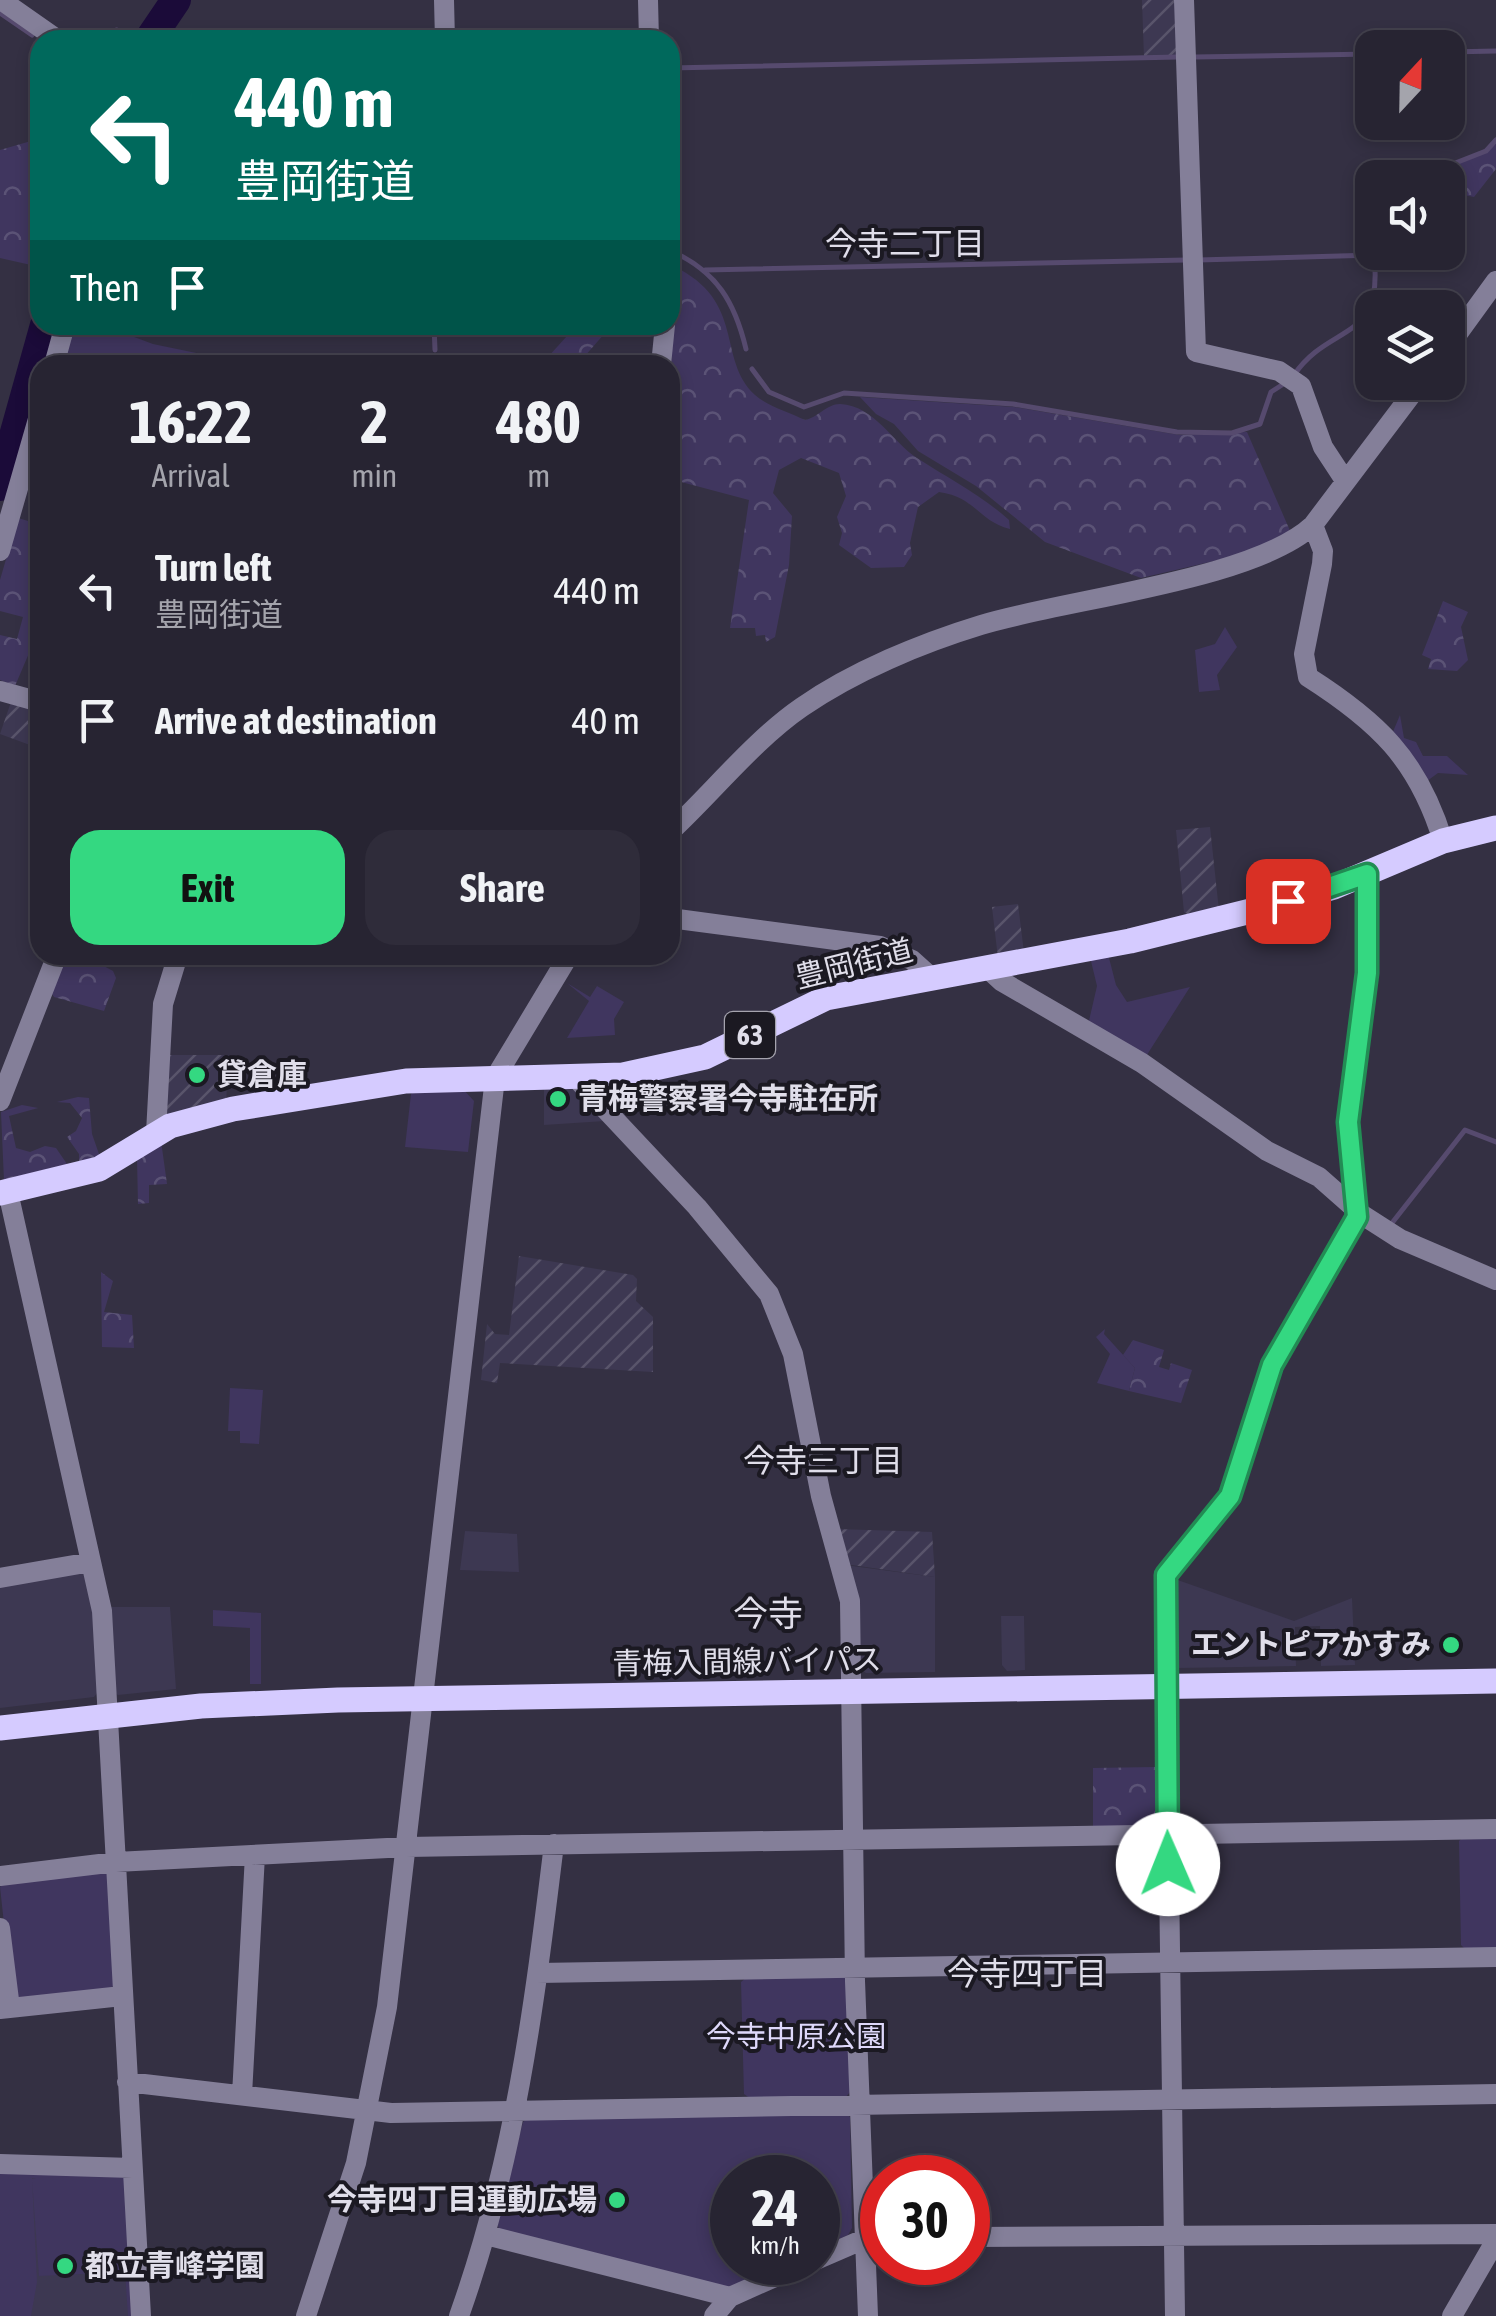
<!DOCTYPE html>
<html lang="en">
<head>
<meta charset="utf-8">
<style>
  :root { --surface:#272432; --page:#2f2c3a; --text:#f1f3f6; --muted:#a4a4ac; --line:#43414d; --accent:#34d881 }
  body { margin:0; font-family:"Asap Condensed","Noto Sans JP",sans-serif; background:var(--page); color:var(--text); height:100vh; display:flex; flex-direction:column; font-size:38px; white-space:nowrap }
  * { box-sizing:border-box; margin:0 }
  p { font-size:32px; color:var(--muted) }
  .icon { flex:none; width:55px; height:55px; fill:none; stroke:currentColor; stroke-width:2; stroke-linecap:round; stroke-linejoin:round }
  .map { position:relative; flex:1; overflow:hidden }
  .side { position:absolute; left:30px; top:355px; width:650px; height:610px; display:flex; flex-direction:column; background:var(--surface); border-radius:30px; box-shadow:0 5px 15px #0003,0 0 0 2px var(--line) }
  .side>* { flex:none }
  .guide { position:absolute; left:30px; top:30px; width:650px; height:305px; border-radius:30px; box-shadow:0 5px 15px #0003,0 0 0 2px var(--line); background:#00695c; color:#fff; overflow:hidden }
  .needle { width:65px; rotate:22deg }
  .fabs { position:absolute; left:1355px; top:30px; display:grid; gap:20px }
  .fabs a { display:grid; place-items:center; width:110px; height:110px; border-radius:20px; background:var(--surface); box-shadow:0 5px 15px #0003,0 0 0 2px var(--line); font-size:50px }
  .speed { position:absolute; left:710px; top:2155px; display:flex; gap:20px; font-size:50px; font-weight:700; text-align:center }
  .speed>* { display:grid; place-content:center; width:130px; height:130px; border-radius:50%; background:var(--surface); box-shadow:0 5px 15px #0003,0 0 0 2px var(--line); line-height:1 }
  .speed small { font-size:25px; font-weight:400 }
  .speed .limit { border:15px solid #d22; background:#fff; color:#111 }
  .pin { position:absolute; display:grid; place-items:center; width:85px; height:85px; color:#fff; margin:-42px; border-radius:20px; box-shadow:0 5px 15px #0006 }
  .me { position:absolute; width:110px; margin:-55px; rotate:359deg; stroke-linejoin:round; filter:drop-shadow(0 0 8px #0008) }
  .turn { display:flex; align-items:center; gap:35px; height:210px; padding:0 40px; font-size:45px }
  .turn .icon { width:130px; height:130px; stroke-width:2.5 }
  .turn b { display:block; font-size:70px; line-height:85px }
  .then { display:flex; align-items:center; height:95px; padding:0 40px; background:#0003; gap:20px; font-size:38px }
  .eta { display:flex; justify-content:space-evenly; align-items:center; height:170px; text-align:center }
  .eta b { font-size:60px; font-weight:700; line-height:70px }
  .cta { display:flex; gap:20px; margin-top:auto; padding:20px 40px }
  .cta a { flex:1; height:115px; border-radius:30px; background:var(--accent); color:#111; font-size:40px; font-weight:700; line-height:115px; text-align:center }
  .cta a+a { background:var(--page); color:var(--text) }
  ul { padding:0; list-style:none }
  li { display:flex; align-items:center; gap:30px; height:130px; padding:0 40px }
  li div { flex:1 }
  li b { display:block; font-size:38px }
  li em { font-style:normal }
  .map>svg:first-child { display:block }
  .built { fill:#3d3852 }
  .industrial { fill:url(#industrial-furrows) }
  .green { fill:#40365f }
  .forest { fill:url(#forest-crowns) }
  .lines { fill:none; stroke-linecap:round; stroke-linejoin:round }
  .stream { stroke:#564a6e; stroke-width:5 }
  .river { stroke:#1b0b39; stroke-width:30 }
  .minor { stroke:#847f99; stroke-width:20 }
  .major { stroke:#d5cbff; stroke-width:25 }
  .route-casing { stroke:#228c54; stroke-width:25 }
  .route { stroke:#34d881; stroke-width:18 }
  .poi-dot { fill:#34d881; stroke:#1b1922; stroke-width:4 }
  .labels { text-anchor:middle; stroke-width:8; stroke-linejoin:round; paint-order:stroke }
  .shield { fill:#1b1922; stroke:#a5a3ae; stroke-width:2.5 }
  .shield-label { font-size:28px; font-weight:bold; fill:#e0deea }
  .street-label { font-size:30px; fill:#e0deea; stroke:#1b1922 }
  .poi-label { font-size:30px; font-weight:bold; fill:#e0deea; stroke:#1b1922; text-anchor:start }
  .park-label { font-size:30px; fill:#ded8fa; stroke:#1b1922 }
  .neighbourhood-label { font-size:32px; fill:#e0deea; stroke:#1b1922 }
  .quarter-label { font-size:35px; fill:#e0deea; stroke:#1b1922 }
</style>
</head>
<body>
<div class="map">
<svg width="1496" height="2316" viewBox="0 0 1496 2316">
  <defs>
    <pattern id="industrial-furrows" width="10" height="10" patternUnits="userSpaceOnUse" patternTransform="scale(2.5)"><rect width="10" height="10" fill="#3d3852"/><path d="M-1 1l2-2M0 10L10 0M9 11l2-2" fill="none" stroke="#59546b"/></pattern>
    <pattern id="forest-crowns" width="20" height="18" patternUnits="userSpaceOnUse" patternTransform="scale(2.5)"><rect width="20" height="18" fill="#40365f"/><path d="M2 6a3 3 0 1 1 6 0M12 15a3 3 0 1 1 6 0" fill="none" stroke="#5b5376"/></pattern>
  </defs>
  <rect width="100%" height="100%" fill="#343043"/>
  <path class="built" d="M 544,1086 L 575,1086 L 605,1121 L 544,1125 Z
    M 465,1531 L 517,1534 L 519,1572 L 460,1570 Z
    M 845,1565 L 935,1577 L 935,1672 L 866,1673 L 858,1667 Z
    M 85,1573 L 94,1609 L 98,1692 L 94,1697 L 0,1708 L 0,1582 Z
    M 1172,1578 L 1294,1621 L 1352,1598 L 1355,1665 L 1321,1666 L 1320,1626 L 1295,1627 L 1296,1666 L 1178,1668 L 1173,1663 Z
    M 108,1607 L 170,1607 L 176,1689 L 118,1695 L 112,1691 Z
    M 1001,1616 L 1024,1616 L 1025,1670 L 1007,1671 L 1002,1665 Z
    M 0,2172 L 120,2175 L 133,2316 L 0,2316 Z"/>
  <path class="industrial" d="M 1142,0 L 1178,0 L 1179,56 L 1144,57 Z
    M 11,702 L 40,710 L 30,745 L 0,734 Z
    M 1210,827 L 1219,911 L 1192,917 L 1184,912 L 1176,830 Z
    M 1018,904 L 1024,953 L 998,958 L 992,907 Z
    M 169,1055 L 229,1055 L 226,1102 L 167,1117 L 162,1111 Z
    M 519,1256 L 633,1275 L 637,1279 L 636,1301 L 653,1317 L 653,1372 L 500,1363 L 497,1383 L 481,1380 L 487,1324 L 495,1334 L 509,1335 Z
    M 835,1529 L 932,1532 L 935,1577 L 845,1564 Z"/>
  <path class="green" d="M 73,325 L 102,325 L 153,344 L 254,365 L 62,365 Z
    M 1225,627 L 1237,647 L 1217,675 L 1220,690 L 1199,692 L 1195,650 L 1215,644 Z
    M 1400,715 L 1404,738 L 1416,742 L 1423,756 L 1447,756 L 1468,775 L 1438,773 L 1423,784 L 1392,734 Z
    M 1108,954 L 1116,985 L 1127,1002 L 1190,987 L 1145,1058 L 1088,1025 L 1097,986 L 1090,957 Z
    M 567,983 L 590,997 L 597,986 L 624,1002 L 614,1019 L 615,1035 L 567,1038 L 589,1001 Z
    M 461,1087 L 474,1101 L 468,1152 L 405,1147 L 411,1094 L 416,1088 Z
    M 1105,1329 L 1104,1334 L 1135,1368 L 1129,1391 L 1097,1383 L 1110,1354 L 1096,1337 Z
    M 230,1388 L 263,1390 L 259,1444 L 240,1443 L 240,1431 L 228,1431 Z
    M 213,1610 L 261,1613 L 261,1684 L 250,1684 L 250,1628 L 213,1626 Z
    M 1496,1835 L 1496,1950 L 1467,1951 L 1461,1945 L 1459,1841 L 1464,1836 Z
    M 103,1870 L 108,1875 L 115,1984 L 109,1990 L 18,2001 L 12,1997 L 0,1887 L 4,1882 Z
    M 843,1975 L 847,1980 L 850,2092 L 845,2098 L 751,2099 L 744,2094 L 741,1982 L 747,1977 Z
    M 845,2112 L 850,2117 L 852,2228 L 848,2235 L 818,2249 L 818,2178 L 732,2178 L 732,2262 L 787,2263 L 730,2288 L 499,2229 L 497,2223 L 523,2122 L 529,2117 Z
    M 0,2172 L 120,2175 L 125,2179 L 133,2316 L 128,2316 L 125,2272 L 39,2276 L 32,2179 L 36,2178 L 32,2178 L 37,2282 L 31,2316 L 0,2316 Z"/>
  <path class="forest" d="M 40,115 L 40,267 L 0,258 L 0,150 L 31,141 Z
    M 1496,144 L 1496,169 L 1474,197 L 1459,194 L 1448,202 L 1448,178 L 1423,177 Z
    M 673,266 C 747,301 716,359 755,395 C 769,407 789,412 805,420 C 817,418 827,404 840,404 C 875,406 892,442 917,458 C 949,479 980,494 1009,520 L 1010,529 C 978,521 976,497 939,492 L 918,507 L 910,543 L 912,555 L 904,567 L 871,568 L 839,545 L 842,533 L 837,517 L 846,496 L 839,473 L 801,458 L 779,470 L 773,493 L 792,516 L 789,565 L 775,637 L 766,642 L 765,635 L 756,636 L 755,628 L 730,628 L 749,500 L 670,479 Z
    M 577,325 L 612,325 L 577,365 L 551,365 L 548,357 Z
    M 860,397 L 1014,407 L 1179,435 L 1247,432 L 1291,533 L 1244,554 L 1141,578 L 1045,542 L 976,486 L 918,451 L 894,424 L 876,414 Z
    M 36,494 L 40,495 L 40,640 L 35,639 L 15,686 L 0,680 L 0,635 L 17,639 L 23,617 L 0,611 L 0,580 L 18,518 L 28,521 Z
    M 1443,601 L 1468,612 L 1461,627 L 1468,660 L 1457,671 L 1428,669 L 1431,659 L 1422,655 Z
    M 63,955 L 101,955 L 98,963 L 113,971 L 116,978 L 104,1011 L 54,997 L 50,991 Z
    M 78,1097 L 89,1098 L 92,1134 L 100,1157 L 79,1162 L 79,1154 L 67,1137 L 76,1131 L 82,1118 L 70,1103 L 57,1102 Z
    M 22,1105 L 38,1108 L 9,1116 L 16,1148 L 30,1152 L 45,1146 L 56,1148 L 67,1164 L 4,1180 L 1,1112 Z
    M 161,1141 L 167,1184 L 149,1185 L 149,1203 L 138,1204 L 137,1157 Z
    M 101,1272 L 113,1281 L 104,1312 L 132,1315 L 134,1348 L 102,1347 Z
    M 1133,1340 L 1164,1350 L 1159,1367 L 1169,1370 L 1171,1363 L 1192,1370 L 1181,1403 L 1129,1391 L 1135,1368 L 1123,1355 Z
    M 1157,1767 L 1157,1819 L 1152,1827 L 1093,1828 L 1093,1768 Z"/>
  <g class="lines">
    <path class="stream" d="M 0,13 L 32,35
      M 85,40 L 117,30 L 126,36
      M 1448,52 L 1496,51
      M 1195,57 L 1372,54
      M 670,68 L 1178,57
      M 1417,178 L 1486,151 L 1496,140
      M 670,231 L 671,251 C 717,271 735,303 746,349
      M 1198,260 L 1374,255
      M 705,270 L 1186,260
      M 434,325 L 435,350
      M 752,369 L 769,392 L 804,407 L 844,393 L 1013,404 L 1177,432 L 1232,433 L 1260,424 L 1271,392 L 1285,383
      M 1294,375 C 1330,322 1384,344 1374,256
      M 1392,1223 L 1465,1130 L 1496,1142"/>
    <path class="river" d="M 149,40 L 176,0
      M 0,486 L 45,325"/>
    <path class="minor" d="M 1,0 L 58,40
      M 444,0 L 445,40
      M 648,0 L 649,40
      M 1184,0 L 1196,352 L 1279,371 L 1301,386 L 1323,447 L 1344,479
      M 475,40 L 649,40
      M 1448,347 L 1496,281
      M 54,365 L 65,325
      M 661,365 L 665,325
      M 1313,525 L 1323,551 L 1322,564 L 1304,654 L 1308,677 C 1377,721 1418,759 1443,841
      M 0,551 L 40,412
      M 0,691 L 40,702
      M 670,832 C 713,792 754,740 802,707 C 854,671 922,643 981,625 C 1066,599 1254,580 1313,525 L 1421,382
      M 670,918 L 880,946 L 912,960 L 932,978
      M 988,969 L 1001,981 L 1142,1063 L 1267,1151 L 1319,1177 L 1361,1214 L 1400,1239 L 1496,1280
      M 574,1076 L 697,1207 L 769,1294 L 793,1354 L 821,1496 L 850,1601 L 855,1981 L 868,2316
      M 0,1101 L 57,955
      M 156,1133 L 163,1004 L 178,955
      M 8,1192 L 102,1611 L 141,2316
      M 0,1578 L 91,1562
      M 0,1876 L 116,1862 L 407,1847 L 1496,1829
      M 0,1928 L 10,2008
      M 538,1973 L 1496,1957
      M 0,2009 L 122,1996
      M 127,2082 L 391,2113 L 1496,2094
      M 242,2095 L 255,1855
      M 0,2164 L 132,2168
      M 486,2235 L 730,2297
      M 968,2237 L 1496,2234
      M 818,2259 L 862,2240 L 882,2238
      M 306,2316 L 356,2163 L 387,2007 L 495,1078 L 569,955
      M 459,2316 C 515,2159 534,2008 554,1844
      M 714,2316 L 730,2297 L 809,2262
      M 1175,2316 L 1165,1585 L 1172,1566 L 1230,1497 L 1272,1365 L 1357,1217 L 1348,1122 L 1367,973 L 1367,874
      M 1452,2316 L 1496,2240"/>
    <path class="major" d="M 0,1193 L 99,1169 L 170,1126 L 233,1109 L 406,1081 L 623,1075 L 705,1057 L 826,998 L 1130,941 L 1263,908 L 1334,887 L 1443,841 L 1496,828
      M 0,1728 L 201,1706 L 338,1700 L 1496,1681"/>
  </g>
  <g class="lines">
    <defs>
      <path id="route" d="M 1168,1864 L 1166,1575 L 1230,1496 L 1272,1365 L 1357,1217 L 1348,1122 L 1367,973 L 1367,874 L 1288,901"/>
    </defs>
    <use href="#route" class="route-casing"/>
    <use href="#route" class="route"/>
  </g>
  <g class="poi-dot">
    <circle cx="197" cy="1075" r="10"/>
    <circle cx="558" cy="1099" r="10"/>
    <circle cx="1451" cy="1645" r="10"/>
    <circle cx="617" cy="2200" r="10"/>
    <circle cx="65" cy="2266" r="10"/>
  </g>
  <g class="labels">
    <rect class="shield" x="725" y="1012" width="50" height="46" rx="8"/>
    <g class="shield-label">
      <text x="750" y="1045">63</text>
    </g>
    <g class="street-label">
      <text transform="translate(854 964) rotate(-14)" y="10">豊岡街道</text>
      <text transform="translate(747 1662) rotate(-1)" y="10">青梅入間線バイパス</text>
    </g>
    <g class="poi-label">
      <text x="217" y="1085">貸倉庫</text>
      <text x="578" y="1109">青梅警察署今寺駐在所</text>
      <text x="1431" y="1655" text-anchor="end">エントピアかすみ</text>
      <text x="597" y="2210" text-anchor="end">今寺四丁目運動広場</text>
      <text x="85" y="2276">都立青峰学園</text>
    </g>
    <g class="park-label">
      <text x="796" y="2047">今寺中原公園</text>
    </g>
    <g class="neighbourhood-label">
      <text x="905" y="255">今寺二丁目</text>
      <text x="823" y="1472">今寺三丁目</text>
      <text x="1027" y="1985">今寺四丁目</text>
    </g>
    <g class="quarter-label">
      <text x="768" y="1626">今寺</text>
    </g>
  </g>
</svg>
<div class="fabs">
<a><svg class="needle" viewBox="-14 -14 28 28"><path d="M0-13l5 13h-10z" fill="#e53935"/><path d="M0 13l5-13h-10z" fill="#a4a4ac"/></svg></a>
<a><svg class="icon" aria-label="sound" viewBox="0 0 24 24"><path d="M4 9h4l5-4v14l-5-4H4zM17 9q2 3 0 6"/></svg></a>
<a><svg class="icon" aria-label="layers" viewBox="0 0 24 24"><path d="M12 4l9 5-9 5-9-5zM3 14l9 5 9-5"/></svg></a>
</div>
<div class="speed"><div>24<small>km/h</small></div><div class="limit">30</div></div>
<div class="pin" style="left:1288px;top:901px;background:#d93025"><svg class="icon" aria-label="arrive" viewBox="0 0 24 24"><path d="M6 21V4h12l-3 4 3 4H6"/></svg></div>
<svg class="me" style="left:1168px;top:1864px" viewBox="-20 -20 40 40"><circle r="19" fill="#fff"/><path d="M0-13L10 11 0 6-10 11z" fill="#34d881"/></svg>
<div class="guide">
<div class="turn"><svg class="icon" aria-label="left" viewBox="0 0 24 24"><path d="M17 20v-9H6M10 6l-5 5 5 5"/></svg><div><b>440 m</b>豊岡街道</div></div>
<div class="then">Then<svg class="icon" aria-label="arrive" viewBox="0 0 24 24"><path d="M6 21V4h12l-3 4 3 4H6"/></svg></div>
</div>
<section class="side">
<div class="eta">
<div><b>16:22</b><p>Arrival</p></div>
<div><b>2</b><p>min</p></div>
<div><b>480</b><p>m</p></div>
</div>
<ul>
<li><svg class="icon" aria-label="left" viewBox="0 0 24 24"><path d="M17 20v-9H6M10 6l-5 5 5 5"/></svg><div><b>Turn left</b><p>豊岡街道</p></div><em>440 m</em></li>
<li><svg class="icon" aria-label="arrive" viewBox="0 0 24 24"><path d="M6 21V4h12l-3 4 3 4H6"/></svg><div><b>Arrive at destination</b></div><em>40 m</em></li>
</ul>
<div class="cta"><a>Exit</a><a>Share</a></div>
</section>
</div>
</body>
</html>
